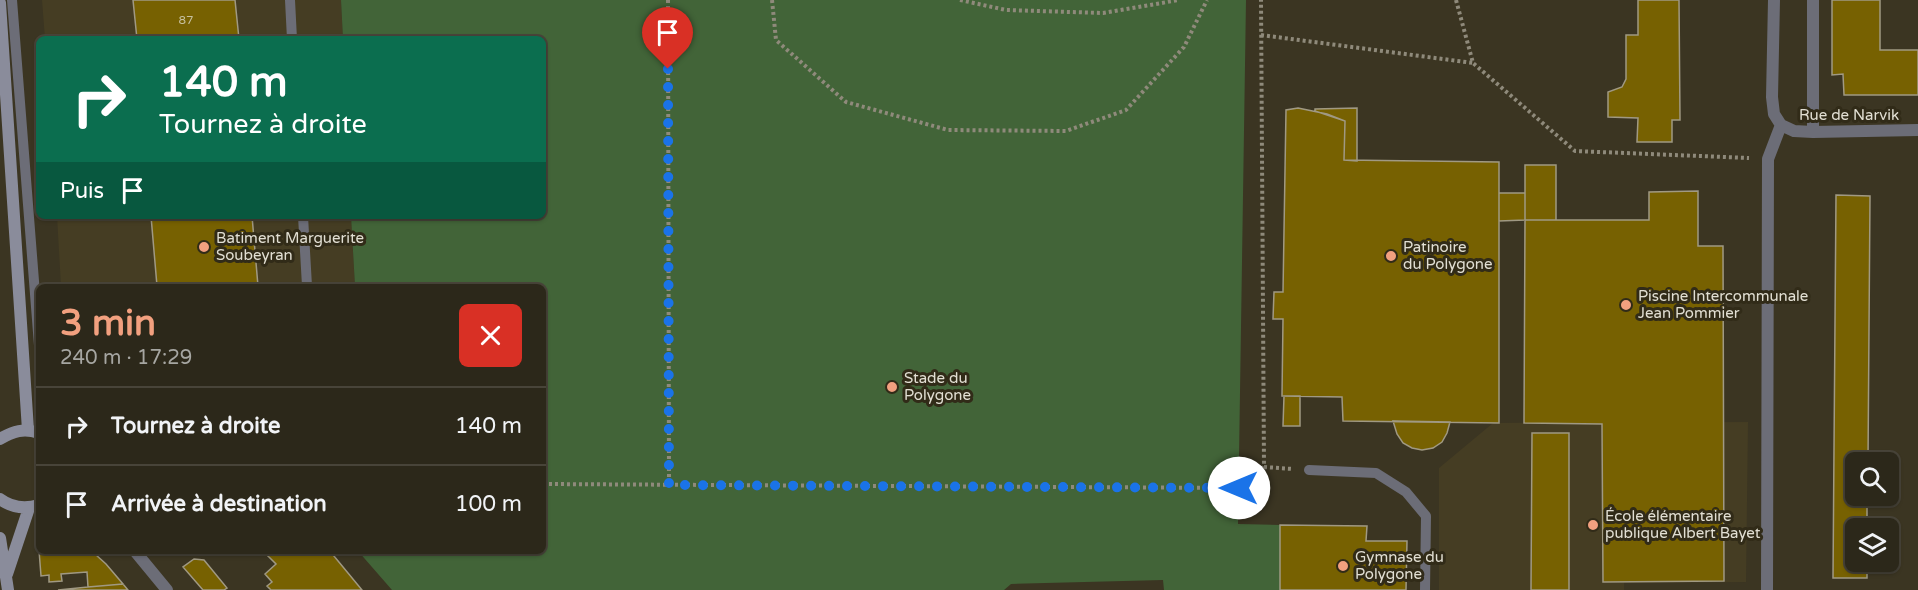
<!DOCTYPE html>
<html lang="fr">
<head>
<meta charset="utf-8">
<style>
  :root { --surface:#2c281a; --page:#343023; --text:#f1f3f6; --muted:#a6a6a2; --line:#484439; --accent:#f2a07f }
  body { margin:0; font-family:"Varela Round",sans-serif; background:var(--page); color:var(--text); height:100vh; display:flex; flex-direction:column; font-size:22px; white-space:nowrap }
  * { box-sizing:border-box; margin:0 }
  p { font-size:20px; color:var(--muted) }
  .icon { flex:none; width:33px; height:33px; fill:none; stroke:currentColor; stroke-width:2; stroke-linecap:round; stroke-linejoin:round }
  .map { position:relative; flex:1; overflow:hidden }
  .details { position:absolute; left:36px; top:284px; width:510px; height:270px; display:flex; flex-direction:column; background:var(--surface); border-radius:9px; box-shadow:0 2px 4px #0004,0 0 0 2px var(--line) }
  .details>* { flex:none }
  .banner { position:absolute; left:36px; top:36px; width:510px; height:183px; border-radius:9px; box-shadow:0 2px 4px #0004,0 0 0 2px var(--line); background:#0b6e4f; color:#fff; overflow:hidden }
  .controls { position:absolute; left:1845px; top:452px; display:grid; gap:12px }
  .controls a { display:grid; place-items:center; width:54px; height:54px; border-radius:9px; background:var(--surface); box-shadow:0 2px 4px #0004,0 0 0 2px var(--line); font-size:30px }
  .pin { position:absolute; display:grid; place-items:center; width:51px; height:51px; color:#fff; margin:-62px -26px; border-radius:50% 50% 50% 0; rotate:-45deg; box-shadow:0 0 6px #0007 }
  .pin .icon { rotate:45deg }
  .me { position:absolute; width:66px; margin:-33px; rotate:270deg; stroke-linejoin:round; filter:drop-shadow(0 0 4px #0008) }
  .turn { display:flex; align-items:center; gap:21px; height:126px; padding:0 24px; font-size:27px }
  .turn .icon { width:78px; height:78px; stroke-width:2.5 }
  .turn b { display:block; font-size:42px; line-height:51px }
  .then { display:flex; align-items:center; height:57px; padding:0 24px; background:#0003; gap:12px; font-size:22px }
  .round { display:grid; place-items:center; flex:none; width:63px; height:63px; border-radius:9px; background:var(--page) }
  .overview { display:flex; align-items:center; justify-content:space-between; height:102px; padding:0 24px }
  h1 { font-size:36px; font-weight:700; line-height:45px; color:var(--accent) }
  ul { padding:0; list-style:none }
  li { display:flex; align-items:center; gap:18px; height:78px; padding:0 24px; border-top:2px solid var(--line) }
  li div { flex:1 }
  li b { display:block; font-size:22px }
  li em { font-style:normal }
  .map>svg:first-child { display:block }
  .built { fill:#453d23 }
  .green { fill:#426438 }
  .building { fill:#776101; stroke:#a09983; stroke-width:1.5 }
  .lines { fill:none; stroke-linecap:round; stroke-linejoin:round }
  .path { stroke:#8f8a7b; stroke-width:4; stroke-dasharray:3 3; stroke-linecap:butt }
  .lane { stroke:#6c6d77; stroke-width:10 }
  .street { stroke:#6c6d77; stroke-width:12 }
  .secondary { stroke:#8a8c9b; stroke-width:12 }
  .route { stroke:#1a73e8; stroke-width:10; stroke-dasharray:0 18 }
  .poi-dot { fill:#f2a07f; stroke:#312b18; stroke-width:2 }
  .labels { text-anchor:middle; stroke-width:6; stroke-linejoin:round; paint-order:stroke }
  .number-label { font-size:12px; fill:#c7c09e }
  .street-label { font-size:15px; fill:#e2dfd3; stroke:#312b18 }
  .poi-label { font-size:15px; fill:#e2dfd3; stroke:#312b18; text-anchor:start }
</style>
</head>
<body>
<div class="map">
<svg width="1918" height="590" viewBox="0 0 1918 590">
  <rect width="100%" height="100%" fill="#3b3522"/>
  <path class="built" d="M 42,0 L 341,0 L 343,39 L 45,39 Z
    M 57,216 L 351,216 L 355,286 L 61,286 Z
    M 1748,422 L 1746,582 L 1624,583 L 1624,590 L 1439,590 L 1439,468 L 1493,423 Z"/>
  <path class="green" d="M 341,0 L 1246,0 L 1238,524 L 1280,525 L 1280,590 L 1164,590 L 1163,580 L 1011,584 L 1004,590 L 392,590 L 358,551 L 543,550 L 543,286 L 355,286 L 351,216 L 543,216 L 543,39 L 343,39 Z"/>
  <path class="building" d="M 133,0 L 235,0 L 239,39 L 137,39 Z
    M 1638,0 L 1679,0 L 1680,120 L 1672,120 L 1672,142 L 1637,142 L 1638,118 L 1608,117 L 1608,92 L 1622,87 L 1626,79 L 1626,35 L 1638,35 Z
    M 1832,0 L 1880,0 L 1880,50 L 1918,50 L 1918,95 L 1844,95 L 1843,74 L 1832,75 Z
    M 1298,108 L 1327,114 L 1345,121 L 1344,160 L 1499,162 L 1499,423 L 1343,421 L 1342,397 L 1282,396 L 1283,319 L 1273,319 L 1274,292 L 1283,292 L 1286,110 Z
    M 1357,108 L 1357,161 L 1344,160 L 1345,121 L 1315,111 L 1315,109 Z
    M 1525,165 L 1556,165 L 1556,220 L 1525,220 Z
    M 1698,191 L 1698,246 L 1723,246 L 1724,581 L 1603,582 L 1602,424 L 1524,423 L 1525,220 L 1649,220 L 1649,192 Z
    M 1499,193 L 1525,193 L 1525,220 L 1499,221 Z
    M 1836,195 L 1870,196 L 1868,462 L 1856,462 L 1856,495 L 1867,495 L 1867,528 L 1856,528 L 1856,561 L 1867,561 L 1867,578 L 1833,578 Z
    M 151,216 L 252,216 L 258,286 L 157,286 Z
    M 1284,396 L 1300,396 L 1300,426 L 1283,426 Z
    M 1393,421 L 1450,422 L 1447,433 L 1442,442 L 1433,448 L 1422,450 L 1412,448 L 1403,443 L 1397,434 Z
    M 1532,433 L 1569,433 L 1569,590 L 1531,590 Z
    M 1280,525 L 1367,526 L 1366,541 L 1407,541 L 1406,590 L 1280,590 Z
    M 39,550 L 94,550 L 96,553 L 95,554 L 106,564 L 123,584 L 88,587 L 87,572 L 61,574 L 62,581 L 49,582 L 49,575 L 41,576 Z
    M 275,550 L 329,550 L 362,590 L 271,590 L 267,586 L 272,582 L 265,574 L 276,564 L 268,556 Z
    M 194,559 L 204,560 L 227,588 L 224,590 L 203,590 L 183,567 Z
    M 123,584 L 128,590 L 58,590 L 88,587 Z"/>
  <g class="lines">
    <path class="path" d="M 668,0 L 669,485
      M 772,0 L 776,40 L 846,102 L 948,130 L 1066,131 L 1126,110 L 1184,47 L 1207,0
      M 960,0 L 1006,10 L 1103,13 L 1179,0
      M 1456,0 L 1473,63 L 1575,151 L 1749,158
      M 1261,35 L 1473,63
      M 1264,467 L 1293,469
      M 543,484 L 1239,488 L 1264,467 L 1261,0"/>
    <path class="lane" d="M 12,0 L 39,345
      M 290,0 L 292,39
      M 303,216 L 307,286
      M 1309,470 L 1376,473 L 1406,492 L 1426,516 L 1425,590"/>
    <path class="street" d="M 1774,0 L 1772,97 L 1774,114 L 1781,125 L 1794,131 L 1813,132 L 1918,130
      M 1813,0 L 1813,132
      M 134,550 L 167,590
      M 1767,590 L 1768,159 L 1781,125"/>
    <path class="secondary" d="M 0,3 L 28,430
      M 0,439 C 13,431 24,428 39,433
      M 0,499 C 12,508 25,509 39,505
      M 0,538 L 8,590
      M 7,574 L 29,508"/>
  </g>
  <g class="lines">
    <path class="route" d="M 668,69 L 669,485 L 1239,488"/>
  </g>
  <g class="poi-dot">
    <circle cx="204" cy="247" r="6"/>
    <circle cx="1391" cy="256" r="6"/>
    <circle cx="1626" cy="305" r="6"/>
    <circle cx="892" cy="387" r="6"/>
    <circle cx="1593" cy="525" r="6"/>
    <circle cx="1343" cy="566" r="6"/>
  </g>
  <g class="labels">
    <g class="number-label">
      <text x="186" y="24">87</text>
    </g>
    <g class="street-label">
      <text x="1849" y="120">Rue de Narvik</text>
    </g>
    <g class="poi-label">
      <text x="216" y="243">Batiment Marguerite<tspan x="216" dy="17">Soubeyran</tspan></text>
      <text x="1403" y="252">Patinoire<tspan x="1403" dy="17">du Polygone</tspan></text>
      <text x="1638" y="301">Piscine Intercommunale<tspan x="1638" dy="17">Jean Pommier</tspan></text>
      <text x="904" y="383">Stade du<tspan x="904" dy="17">Polygone</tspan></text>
      <text x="1605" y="521">École élémentaire<tspan x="1605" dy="17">publique Albert Bayet</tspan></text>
      <text x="1355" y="562">Gymnase du<tspan x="1355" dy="17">Polygone</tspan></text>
    </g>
  </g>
</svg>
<div class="controls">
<a><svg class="icon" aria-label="search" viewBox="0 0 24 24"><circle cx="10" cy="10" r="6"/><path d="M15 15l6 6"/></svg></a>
<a><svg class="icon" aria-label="layers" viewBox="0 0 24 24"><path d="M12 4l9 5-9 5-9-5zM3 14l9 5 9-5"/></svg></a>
</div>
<div class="pin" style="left:668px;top:69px;background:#d93025"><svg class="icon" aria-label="arrive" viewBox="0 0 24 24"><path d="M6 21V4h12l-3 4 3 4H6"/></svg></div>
<svg class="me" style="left:1239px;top:488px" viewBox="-20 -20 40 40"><circle r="19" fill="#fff"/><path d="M0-13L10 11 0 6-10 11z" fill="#1a73e8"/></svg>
<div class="banner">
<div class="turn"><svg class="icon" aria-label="right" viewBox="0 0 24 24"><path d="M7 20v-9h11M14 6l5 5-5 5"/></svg><div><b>140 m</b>Tournez à droite</div></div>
<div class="then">Puis<svg class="icon" aria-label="arrive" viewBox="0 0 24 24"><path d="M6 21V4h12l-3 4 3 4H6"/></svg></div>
</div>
<section class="details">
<div class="overview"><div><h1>3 min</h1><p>240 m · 17:29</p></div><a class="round" style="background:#d93025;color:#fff"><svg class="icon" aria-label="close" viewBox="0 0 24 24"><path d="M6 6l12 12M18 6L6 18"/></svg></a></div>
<ul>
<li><svg class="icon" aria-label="right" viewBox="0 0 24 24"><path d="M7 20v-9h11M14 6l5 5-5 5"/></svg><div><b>Tournez à droite</b></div><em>140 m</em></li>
<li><svg class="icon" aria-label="arrive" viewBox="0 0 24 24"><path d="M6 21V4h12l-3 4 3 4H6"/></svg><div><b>Arrivée à destination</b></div><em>100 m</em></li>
</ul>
</section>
</div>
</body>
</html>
